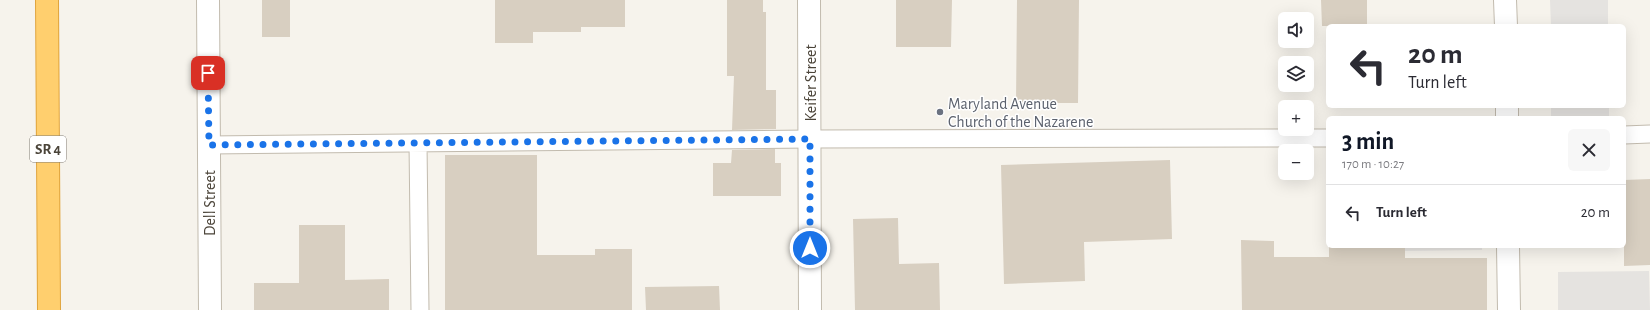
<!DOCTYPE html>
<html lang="en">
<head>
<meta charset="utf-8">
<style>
  :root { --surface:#fff; --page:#f7f7f7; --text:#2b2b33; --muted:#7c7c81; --line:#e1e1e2; --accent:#111827 }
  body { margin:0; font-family:"Alegreya Sans",sans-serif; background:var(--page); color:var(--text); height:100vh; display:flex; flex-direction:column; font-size:15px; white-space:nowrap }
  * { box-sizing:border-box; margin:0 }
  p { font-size:13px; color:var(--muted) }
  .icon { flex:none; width:22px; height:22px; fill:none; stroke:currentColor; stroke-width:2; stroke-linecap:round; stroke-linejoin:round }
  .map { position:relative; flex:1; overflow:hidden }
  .drawer { position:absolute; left:1326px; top:116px; width:300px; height:132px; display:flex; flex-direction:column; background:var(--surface); border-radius:6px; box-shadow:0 4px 16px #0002 }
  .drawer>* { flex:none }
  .top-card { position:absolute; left:1326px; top:24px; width:300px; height:84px; border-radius:6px; box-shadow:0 4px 16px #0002; background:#fff; color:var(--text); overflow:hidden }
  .controls { position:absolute; left:1278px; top:12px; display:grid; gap:8px }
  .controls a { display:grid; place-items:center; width:36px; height:36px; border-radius:6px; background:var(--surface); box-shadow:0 4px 16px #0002; font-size:20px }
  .pin { position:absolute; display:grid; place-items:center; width:34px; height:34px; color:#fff; margin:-17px; border-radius:8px; box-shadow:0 2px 6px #0006 }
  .me { position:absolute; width:44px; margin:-22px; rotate:0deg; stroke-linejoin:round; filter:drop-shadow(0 0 3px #0008) }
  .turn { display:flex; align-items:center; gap:14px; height:84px; padding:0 16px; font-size:18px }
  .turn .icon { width:52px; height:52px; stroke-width:2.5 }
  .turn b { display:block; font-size:28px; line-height:34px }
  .round { display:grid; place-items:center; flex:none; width:42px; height:42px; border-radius:6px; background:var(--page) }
  .headline { display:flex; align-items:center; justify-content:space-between; height:68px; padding:0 16px }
  h1 { font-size:24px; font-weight:600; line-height:30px; color:var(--accent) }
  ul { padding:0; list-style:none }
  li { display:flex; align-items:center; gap:12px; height:56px; padding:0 16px; border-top:1px solid var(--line) }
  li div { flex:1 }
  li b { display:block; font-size:15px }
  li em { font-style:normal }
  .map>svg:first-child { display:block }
  .parking { fill:#e5e3e0 }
  .building { fill:#d8cfc1 }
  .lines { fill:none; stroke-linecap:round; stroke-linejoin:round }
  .service-casing { stroke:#c2bbae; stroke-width:19 }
  .minor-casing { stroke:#c2bbae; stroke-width:24 }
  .motorway-casing { stroke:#e0a43c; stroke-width:24 }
  .service { stroke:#fff; stroke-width:17 }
  .minor { stroke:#fff; stroke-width:22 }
  .motorway { stroke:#ffcf6e; stroke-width:22 }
  .route { stroke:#1a73e8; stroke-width:7; stroke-dasharray:0 12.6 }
  .worship-dot { fill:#6b7280; stroke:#fff; stroke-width:1.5 }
  .labels { text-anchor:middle; stroke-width:3; stroke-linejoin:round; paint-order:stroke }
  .shield { fill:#fff; stroke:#817c74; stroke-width:1 }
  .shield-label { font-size:15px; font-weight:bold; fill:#4b4439 }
  .street-label { font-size:16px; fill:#4b4439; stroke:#fff }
  .worship-label { font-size:16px; fill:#5b616d; stroke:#fff; text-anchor:start }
</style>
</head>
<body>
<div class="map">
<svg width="1650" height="310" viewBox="0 0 1650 310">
  <rect width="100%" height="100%" fill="#f6f3ec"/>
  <path class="parking" d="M 1550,0 L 1608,0 L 1608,26 L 1551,26 Z
    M 1551,106 L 1609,106 L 1609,118 L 1551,118 Z
    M 1399,246 L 1482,246 L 1482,250 L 1399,251 Z
    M 1649,271 L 1650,310 L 1558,310 L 1558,272 Z"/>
  <path class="building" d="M 262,0 L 290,0 L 290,37 L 262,37 Z
    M 495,0 L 625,0 L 625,27 L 581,27 L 581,32 L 533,32 L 533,43 L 495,43 Z
    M 727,0 L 763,0 L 763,12 L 766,12 L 766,90 L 776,90 L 776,129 L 732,130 L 734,76 L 727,76 Z
    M 896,0 L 952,0 L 951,47 L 896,47 Z
    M 1017,0 L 1079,0 L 1078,103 L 1016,103 Z
    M 1321,0 L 1367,0 L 1367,26 L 1322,26 Z
    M 775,149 L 775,163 L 781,163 L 781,196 L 713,196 L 713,163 L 731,163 L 732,150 Z
    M 445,155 L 537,155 L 537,255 L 595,255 L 595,249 L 632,249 L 632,310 L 445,310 Z
    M 1170,160 L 1172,239 L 1084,242 L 1085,281 L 1004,284 L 1001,165 Z
    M 1650,179 L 1650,265 L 1624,266 L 1624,180 Z
    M 898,218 L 899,264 L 939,263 L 940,310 L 855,310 L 853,219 Z
    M 299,225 L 345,225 L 345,280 L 389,279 L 389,310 L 254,310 L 254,283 L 299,283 Z
    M 1241,240 L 1274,241 L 1274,257 L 1329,257 L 1329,246 L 1405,246 L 1405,258 L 1487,258 L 1487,310 L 1242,310 Z
    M 719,286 L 720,310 L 646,310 L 645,287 Z"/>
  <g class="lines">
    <defs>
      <path id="service" d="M 1624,135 L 1650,134
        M 418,143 L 420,310
        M 209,145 L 810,139 L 1328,138"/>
      <path id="minor" d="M 208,0 L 210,310
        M 809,0 L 810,310
        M 1505,0 L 1506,26
        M 1507,106 L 1507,118
        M 1508,246 L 1509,310"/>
      <path id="motorway" d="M 47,0 L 49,310"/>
    </defs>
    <use href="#service" class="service-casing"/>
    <use href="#minor" class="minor-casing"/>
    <use href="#motorway" class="motorway-casing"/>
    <use href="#service" class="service"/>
    <use href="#minor" class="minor"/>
    <use href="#motorway" class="motorway"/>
  </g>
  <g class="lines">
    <path class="route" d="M 208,73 L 209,145 L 810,139 L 810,248"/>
  </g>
  <circle class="worship-dot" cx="940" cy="112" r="4"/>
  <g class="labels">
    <rect class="shield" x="30" y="136" width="36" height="26" rx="3"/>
    <g class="shield-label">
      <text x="48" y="154">SR 4</text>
    </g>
    <g class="street-label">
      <text transform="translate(810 83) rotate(-90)" y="6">Keifer Street</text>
      <text transform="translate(209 203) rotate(-90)" y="6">Dell Street</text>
    </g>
    <g class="worship-label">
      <text x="948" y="109">Maryland Avenue<tspan x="948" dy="18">Church of the Nazarene</tspan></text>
    </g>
  </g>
</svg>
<div class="controls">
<a><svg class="icon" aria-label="sound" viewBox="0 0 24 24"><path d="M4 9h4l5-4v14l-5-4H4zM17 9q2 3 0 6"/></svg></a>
<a><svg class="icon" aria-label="layers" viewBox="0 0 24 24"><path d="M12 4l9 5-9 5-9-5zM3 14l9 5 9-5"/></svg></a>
<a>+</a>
<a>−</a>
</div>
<div class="pin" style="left:208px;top:73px;background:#d93025"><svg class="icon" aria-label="arrive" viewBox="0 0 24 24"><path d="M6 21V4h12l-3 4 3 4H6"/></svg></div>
<svg class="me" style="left:810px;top:248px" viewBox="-20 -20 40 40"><circle r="17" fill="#1a73e8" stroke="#fff" stroke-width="3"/><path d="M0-11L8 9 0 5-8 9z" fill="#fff"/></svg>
<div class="top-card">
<div class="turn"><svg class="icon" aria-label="left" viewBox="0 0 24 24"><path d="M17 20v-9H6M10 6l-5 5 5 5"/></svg><div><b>20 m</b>Turn left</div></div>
</div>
<section class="drawer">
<div class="headline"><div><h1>3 min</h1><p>170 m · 10:27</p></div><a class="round"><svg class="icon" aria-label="close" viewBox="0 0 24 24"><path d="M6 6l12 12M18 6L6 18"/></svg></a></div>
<ul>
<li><svg class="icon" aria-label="left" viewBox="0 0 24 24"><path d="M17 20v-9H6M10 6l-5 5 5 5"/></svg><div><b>Turn left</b></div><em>20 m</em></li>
</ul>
</section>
</div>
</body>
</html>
